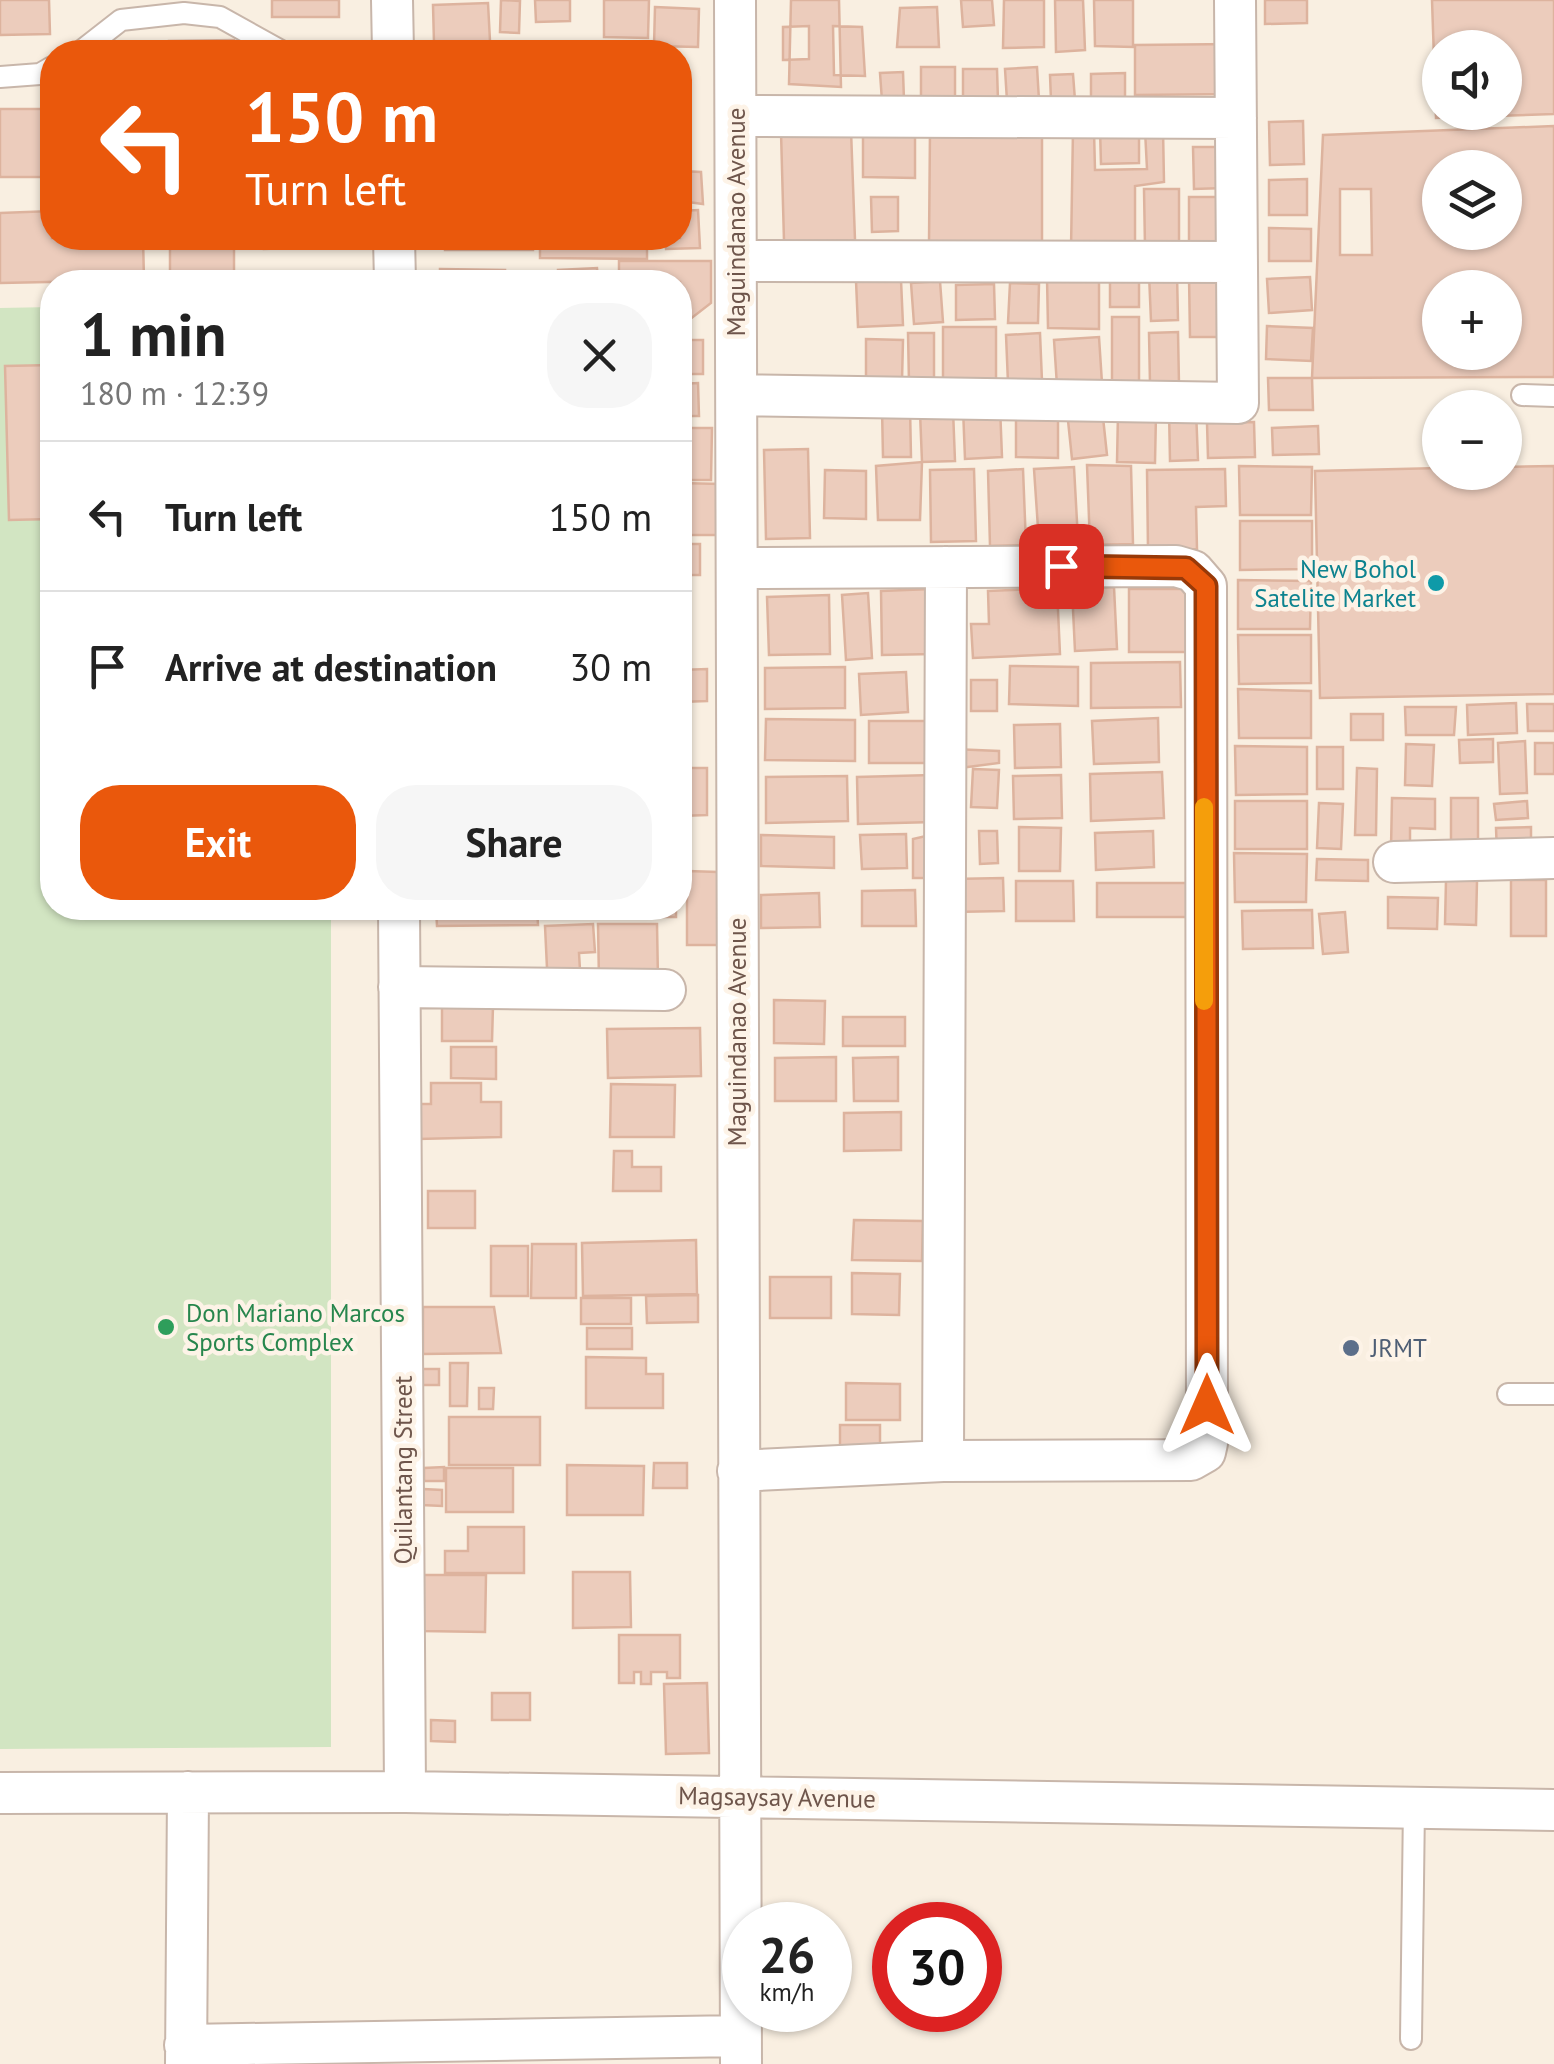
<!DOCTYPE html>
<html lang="en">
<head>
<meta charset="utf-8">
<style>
  :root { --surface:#fff; --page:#f6f6f6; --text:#222; --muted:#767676; --line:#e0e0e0; --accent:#ea580c }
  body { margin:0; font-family:"PT Sans",sans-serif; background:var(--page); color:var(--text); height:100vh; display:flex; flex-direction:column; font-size:38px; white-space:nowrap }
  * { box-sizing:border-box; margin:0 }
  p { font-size:32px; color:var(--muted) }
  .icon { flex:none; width:55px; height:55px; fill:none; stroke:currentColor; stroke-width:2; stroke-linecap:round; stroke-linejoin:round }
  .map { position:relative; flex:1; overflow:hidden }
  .details { position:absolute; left:40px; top:270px; width:652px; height:650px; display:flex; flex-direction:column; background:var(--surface); border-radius:40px; box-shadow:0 2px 8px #0004 }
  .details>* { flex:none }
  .banner { position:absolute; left:40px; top:40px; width:652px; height:210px; border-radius:40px; box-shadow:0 2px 8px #0004; background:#ea580c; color:#fff; overflow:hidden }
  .buttons { position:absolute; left:1422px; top:30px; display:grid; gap:20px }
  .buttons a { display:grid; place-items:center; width:100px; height:100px; border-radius:50%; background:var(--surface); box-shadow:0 2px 8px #0004; font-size:50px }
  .speed { position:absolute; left:722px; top:1902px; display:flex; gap:20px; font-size:50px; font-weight:700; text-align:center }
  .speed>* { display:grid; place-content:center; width:130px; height:130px; border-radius:50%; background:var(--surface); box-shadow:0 2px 8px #0004; line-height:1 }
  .speed small { font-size:25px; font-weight:400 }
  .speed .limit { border:15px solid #d22; background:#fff; color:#111 }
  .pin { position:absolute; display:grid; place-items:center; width:85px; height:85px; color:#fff; margin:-42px; border-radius:20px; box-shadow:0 5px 15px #0006 }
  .me { position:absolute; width:110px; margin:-55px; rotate:0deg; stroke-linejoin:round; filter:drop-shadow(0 0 8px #0008) }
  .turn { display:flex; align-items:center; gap:35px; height:210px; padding:0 40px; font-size:45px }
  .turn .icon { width:130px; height:130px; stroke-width:2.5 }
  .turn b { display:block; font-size:70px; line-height:85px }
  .round { display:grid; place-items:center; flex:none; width:105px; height:105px; border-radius:40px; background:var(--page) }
  .headline { display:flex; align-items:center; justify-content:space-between; height:170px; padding:0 40px }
  h1 { font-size:60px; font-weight:600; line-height:75px }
  .action { display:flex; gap:20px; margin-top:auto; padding:20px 40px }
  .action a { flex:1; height:115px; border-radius:40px; background:var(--accent); color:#fff; font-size:40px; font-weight:600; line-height:115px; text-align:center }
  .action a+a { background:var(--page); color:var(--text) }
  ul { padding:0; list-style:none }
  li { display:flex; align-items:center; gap:30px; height:150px; padding:0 40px; border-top:2px solid var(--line) }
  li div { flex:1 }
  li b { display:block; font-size:38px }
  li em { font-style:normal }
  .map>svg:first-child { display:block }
  .park { fill:#d2e5c2 }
  .building { fill:#ecccbc; stroke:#ddb39e; stroke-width:2.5; fill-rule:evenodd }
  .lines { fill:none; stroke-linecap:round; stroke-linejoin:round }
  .service-casing { stroke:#c8b6aa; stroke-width:24 }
  .minor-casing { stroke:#c8b6aa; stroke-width:44 }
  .service { stroke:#fff; stroke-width:20 }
  .minor { stroke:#fff; stroke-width:40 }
  .route-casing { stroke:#983908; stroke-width:25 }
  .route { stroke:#ea580c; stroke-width:18 }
  .slow { stroke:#f59e0b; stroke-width:18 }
  .culture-dot { fill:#0f9aa8; stroke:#fdf3e7; stroke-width:4 }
  .leisure-dot { fill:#2e9e5b; stroke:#fdf3e7; stroke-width:4 }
  .service-dot { fill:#5c6f8a; stroke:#fdf3e7; stroke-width:4 }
  .labels { text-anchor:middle; stroke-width:9; stroke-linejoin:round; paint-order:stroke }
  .street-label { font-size:25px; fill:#6e554b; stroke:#fdf3e7 }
  .culture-label { font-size:25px; fill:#0d838f; stroke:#fdf3e7; text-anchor:end }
  .leisure-label { font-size:25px; fill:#27864d; stroke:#fdf3e7; text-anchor:start }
  .service-label { font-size:25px; fill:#4e5e75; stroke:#fdf3e7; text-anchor:start }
</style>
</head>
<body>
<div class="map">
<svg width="1554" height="2064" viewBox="0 0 1554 2064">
  <rect width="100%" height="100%" fill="#f9efe1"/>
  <path class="park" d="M 52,307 L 52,908 L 331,908 L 331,1747 L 0,1749 L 0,308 Z"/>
  <path class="building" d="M 0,0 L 49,0 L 50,34 L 0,35 Z
    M 272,0 L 339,0 L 339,17 L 272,17 Z
    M 501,0 L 520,1 L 519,33 L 500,32 Z
    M 535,0 L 570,0 L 570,21 L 536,22 Z
    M 604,0 L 649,0 L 648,38 L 604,37 Z
    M 791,0 L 839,0 L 841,87 L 789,84 Z
    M 961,0 L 992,0 L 994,25 L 963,27 Z
    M 1004,0 L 1044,0 L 1044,47 L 1003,48 Z
    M 1055,0 L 1083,0 L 1085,50 L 1056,52 Z
    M 1094,0 L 1133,0 L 1133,47 L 1095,46 Z
    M 1265,0 L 1307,0 L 1307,23 L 1265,24 Z
    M 1432,0 L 1554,0 L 1554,114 L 1436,118 ZM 1440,48 L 1505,48 L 1505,112 L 1440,112 Z
    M 488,3 L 490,41 L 434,43 L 433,5 Z
    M 655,7 L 699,9 L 698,47 L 654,46 Z
    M 937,7 L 939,47 L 897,47 L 900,8 Z
    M 809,26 L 809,59 L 783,60 L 783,27 Z
    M 833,26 L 862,27 L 865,76 L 834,75 Z
    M 234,40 L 234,52 L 169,52 L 169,41 Z
    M 1232,44 L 1230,94 L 1135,95 L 1135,45 Z
    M 921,67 L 955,67 L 955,98 L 921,99 Z
    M 1037,67 L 1039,100 L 1007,101 L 1005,69 Z
    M 963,69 L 997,69 L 998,101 L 963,101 Z
    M 903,72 L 904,100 L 882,101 L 880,73 Z
    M 1125,73 L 1125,105 L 1091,106 L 1091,74 Z
    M 1073,74 L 1075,100 L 1051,100 L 1050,75 Z
    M 0,109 L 47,109 L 47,177 L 0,177 Z
    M 1303,121 L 1304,164 L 1270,165 L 1269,122 Z
    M 1554,126 L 1554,377 L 1312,378 L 1323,135 ZM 1440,168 L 1505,168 L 1505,232 L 1440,232 ZM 1440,288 L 1505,288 L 1505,352 L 1440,352 Z
    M 863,127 L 915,128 L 915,178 L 863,177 Z
    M 1139,128 L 1139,163 L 1101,164 L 1100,129 Z
    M 1163,129 L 1164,182 L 1135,186 L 1135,247 L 1071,249 L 1073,130 L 1094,131 L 1095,170 L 1147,169 L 1145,130 Z
    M 851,130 L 855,240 L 784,241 L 781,132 Z
    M 930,130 L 1042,130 L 1042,244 L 929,244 Z
    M 1193,147 L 1225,147 L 1225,188 L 1194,189 Z
    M 680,171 L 701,172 L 703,204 L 680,201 Z
    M 1307,179 L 1307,215 L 1269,215 L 1269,180 Z
    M 1144,189 L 1179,189 L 1179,246 L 1145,247 Z
    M 1340,189 L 1371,189 L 1372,255 L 1340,255 Z
    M 871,197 L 898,197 L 898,231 L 872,232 Z
    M 1189,197 L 1224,197 L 1224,244 L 1189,246 Z
    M 698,210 L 700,248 L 666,249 L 665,238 L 680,238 L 680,211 Z
    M 52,211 L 52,238 L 143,238 L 144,280 L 0,283 L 0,213 Z
    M 1269,228 L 1311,229 L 1311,261 L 1269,261 Z
    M 170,238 L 234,238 L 234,282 L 170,282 Z
    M 264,238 L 325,238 L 325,247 L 264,249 Z
    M 445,238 L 533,238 L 533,250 L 445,250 Z
    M 540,238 L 647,238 L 647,259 L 540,258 Z
    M 619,261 L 711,261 L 711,303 L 680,327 L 680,282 L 619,282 Z
    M 597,268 L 598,282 L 558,282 L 558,270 Z
    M 440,269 L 505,270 L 504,282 L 440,282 Z
    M 1149,274 L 1177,274 L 1178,320 L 1151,321 Z
    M 1139,275 L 1139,307 L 1110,307 L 1110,276 Z
    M 1227,275 L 1228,337 L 1190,337 L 1189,276 Z
    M 1310,277 L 1312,310 L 1269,313 L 1267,279 Z
    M 1047,278 L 1099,278 L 1099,329 L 1048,328 Z
    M 901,280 L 903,325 L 858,327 L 856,281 Z
    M 940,281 L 943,322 L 914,324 L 911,283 Z
    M 1010,283 L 1039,284 L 1038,323 L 1008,323 Z
    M 994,284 L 995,319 L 956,320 L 956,285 Z
    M 1112,317 L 1139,317 L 1139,383 L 1112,383 Z
    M 1267,326 L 1313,328 L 1311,361 L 1266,359 Z
    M 943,327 L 996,327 L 996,384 L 943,384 Z
    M 1178,332 L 1179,384 L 1150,384 L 1149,333 Z
    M 908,333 L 934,333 L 934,383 L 909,383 Z
    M 1040,333 L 1042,381 L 1008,383 L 1006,335 Z
    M 1099,337 L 1102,383 L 1057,386 L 1054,340 Z
    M 866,339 L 903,340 L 902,381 L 866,381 Z
    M 680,340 L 703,340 L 703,374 L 680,374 Z
    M 52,365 L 52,519 L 9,520 L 5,366 Z
    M 1268,378 L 1312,378 L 1313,410 L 1269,410 Z
    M 698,383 L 699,416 L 680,416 L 680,384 Z
    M 1000,406 L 1002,457 L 965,459 L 963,408 Z
    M 910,407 L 911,457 L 883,457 L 882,408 Z
    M 1102,408 L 1107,455 L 1072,459 L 1067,411 Z
    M 953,410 L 955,461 L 922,462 L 920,412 Z
    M 1169,410 L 1196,410 L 1198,460 L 1170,461 Z
    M 1016,411 L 1058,412 L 1058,458 L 1016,457 Z
    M 1118,413 L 1156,414 L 1155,463 L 1117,462 Z
    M 1254,422 L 1255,457 L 1208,458 L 1207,423 Z
    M 1318,426 L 1319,454 L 1273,455 L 1272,428 Z
    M 680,428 L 712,428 L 711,480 L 680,480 Z
    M 808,449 L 810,538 L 766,539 L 764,450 Z
    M 922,462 L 920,520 L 878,520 L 876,466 Z
    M 1087,465 L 1131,466 L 1133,544 L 1090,545 Z
    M 1239,466 L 1312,467 L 1311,515 L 1240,515 Z
    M 1554,466 L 1554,694 L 1320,698 L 1315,471 L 1440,468 L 1440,472 L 1505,472 L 1505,467 Z
    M 1074,467 L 1078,540 L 1039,543 L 1034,469 Z
    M 974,469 L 976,541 L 931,542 L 930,470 Z
    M 1023,469 L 1026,545 L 990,546 L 988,471 Z
    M 1225,469 L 1226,506 L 1196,507 L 1197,549 L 1148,550 L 1147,470 Z
    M 825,470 L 866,471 L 866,519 L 824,518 Z
    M 680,483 L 721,484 L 721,535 L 680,535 Z
    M 1240,521 L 1312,521 L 1312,569 L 1240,570 Z
    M 680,544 L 700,544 L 700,575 L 680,575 Z
    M 1238,580 L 1311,581 L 1310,629 L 1238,629 Z
    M 1114,587 L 1117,649 L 1075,651 L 1072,589 Z
    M 1057,588 L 1060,654 L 973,658 L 971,624 L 989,624 L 988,591 Z
    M 932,589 L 933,654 L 882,655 L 881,591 Z
    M 1129,589 L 1195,589 L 1195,652 L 1129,652 Z
    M 868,593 L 872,658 L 846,660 L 842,595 Z
    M 829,595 L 830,654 L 769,655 L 767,597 Z
    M 1238,635 L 1311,635 L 1311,683 L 1239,684 Z
    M 1180,662 L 1181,707 L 1091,708 L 1091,663 Z
    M 1010,666 L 1078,667 L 1078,706 L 1009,704 Z
    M 845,667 L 845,708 L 765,709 L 765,668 Z
    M 707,669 L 707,701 L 680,702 L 680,670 Z
    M 906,672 L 908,712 L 861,715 L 859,674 Z
    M 971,680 L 997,680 L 997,711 L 971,711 Z
    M 1238,689 L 1311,691 L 1311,738 L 1239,738 Z
    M 1516,703 L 1517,733 L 1468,735 L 1467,705 Z
    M 1527,704 L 1554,704 L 1554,731 L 1528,731 Z
    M 1405,707 L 1456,707 L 1454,735 L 1406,735 Z
    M 1351,714 L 1383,714 L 1383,740 L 1351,740 Z
    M 1158,718 L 1159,762 L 1094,764 L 1092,721 Z
    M 766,719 L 855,720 L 855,761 L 765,760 Z
    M 869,721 L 936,721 L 936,763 L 869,763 Z
    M 1060,724 L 1061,767 L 1015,768 L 1014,725 Z
    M 1493,739 L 1493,762 L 1460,763 L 1459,740 Z
    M 1525,741 L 1527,793 L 1500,794 L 1498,743 Z
    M 1535,743 L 1554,743 L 1554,774 L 1535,774 Z
    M 1406,744 L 1434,745 L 1432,786 L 1405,785 Z
    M 1235,746 L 1307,747 L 1307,794 L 1236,795 Z
    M 1317,747 L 1343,747 L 1343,789 L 1317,789 Z
    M 952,749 L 999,751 L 999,763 L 952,769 Z
    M 680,768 L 707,768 L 707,815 L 680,816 Z
    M 1357,768 L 1377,769 L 1376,835 L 1355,835 Z
    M 973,769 L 999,770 L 997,808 L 971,807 Z
    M 1162,772 L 1164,818 L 1091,821 L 1090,774 Z
    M 932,775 L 933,822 L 858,824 L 857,777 Z
    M 1061,775 L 1062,818 L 1014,819 L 1013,776 Z
    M 847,776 L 848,821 L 766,823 L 766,777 Z
    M 1392,798 L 1435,799 L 1435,829 L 1410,828 L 1410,849 L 1391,848 Z
    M 1451,798 L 1478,798 L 1478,848 L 1451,848 Z
    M 1235,801 L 1307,801 L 1307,849 L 1235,849 Z
    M 1527,801 L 1528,818 L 1496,820 L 1494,804 Z
    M 1319,803 L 1343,804 L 1341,849 L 1317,848 Z
    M 1019,827 L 1061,828 L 1060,871 L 1019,871 Z
    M 1531,827 L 1531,854 L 1497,854 L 1496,828 Z
    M 979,831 L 997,831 L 998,863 L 980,864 Z
    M 1153,831 L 1154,867 L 1096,870 L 1095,833 Z
    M 939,833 L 939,878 L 913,878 L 913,839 Z
    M 906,834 L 907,868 L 862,869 L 860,835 Z
    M 761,835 L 834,837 L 834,868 L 761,866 Z
    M 1234,853 L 1307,854 L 1306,902 L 1235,902 Z
    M 1317,859 L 1368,860 L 1368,881 L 1316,880 Z
    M 687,871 L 718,872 L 718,945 L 687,945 Z
    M 1003,878 L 1004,911 L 953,912 L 953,879 Z
    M 1446,880 L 1477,881 L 1476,925 L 1445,924 Z
    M 1511,880 L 1546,880 L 1546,936 L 1511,936 Z
    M 1016,881 L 1073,881 L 1074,921 L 1016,921 Z
    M 1097,883 L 1190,883 L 1191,917 L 1097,917 Z
    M 915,890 L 916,926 L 862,926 L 862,891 Z
    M 819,893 L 820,927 L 761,928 L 761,895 Z
    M 1388,897 L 1438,898 L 1437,929 L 1388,928 Z
    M 436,908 L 537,908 L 538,925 L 437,926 Z
    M 611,908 L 676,908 L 676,917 L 612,917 Z
    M 1312,910 L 1313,948 L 1243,949 L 1242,911 Z
    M 1345,912 L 1348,952 L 1323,954 L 1319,914 Z
    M 593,924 L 595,952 L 579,953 L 580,970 L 516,969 L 547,968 L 545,926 Z
    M 598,924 L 657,924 L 658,980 L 599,981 Z
    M 774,1000 L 825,1001 L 824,1044 L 774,1043 Z
    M 442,1006 L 493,1006 L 492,1041 L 442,1041 Z
    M 843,1017 L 905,1017 L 905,1046 L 843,1046 Z
    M 700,1028 L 701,1076 L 608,1078 L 607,1029 Z
    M 451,1047 L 496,1047 L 496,1079 L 451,1078 Z
    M 836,1057 L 836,1101 L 775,1101 L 775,1058 Z
    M 898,1057 L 898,1101 L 854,1101 L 853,1058 Z
    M 431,1083 L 481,1083 L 481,1102 L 501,1102 L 501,1137 L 418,1139 L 417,1104 L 431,1104 Z
    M 611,1084 L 675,1085 L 674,1137 L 610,1137 Z
    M 901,1112 L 901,1150 L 844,1151 L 844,1113 Z
    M 614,1151 L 632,1151 L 632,1167 L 661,1167 L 661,1191 L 613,1191 Z
    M 428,1191 L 475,1191 L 475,1228 L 428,1228 Z
    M 854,1220 L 923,1221 L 922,1261 L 852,1260 Z
    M 696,1240 L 697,1294 L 583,1296 L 582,1243 Z
    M 532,1244 L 576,1244 L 576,1298 L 531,1298 Z
    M 491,1246 L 528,1246 L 528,1296 L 491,1296 Z
    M 852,1273 L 900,1274 L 899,1315 L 852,1314 Z
    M 770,1277 L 831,1277 L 831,1318 L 770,1318 Z
    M 698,1295 L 698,1322 L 647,1323 L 646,1296 Z
    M 581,1298 L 631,1298 L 631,1324 L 581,1324 Z
    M 423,1307 L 494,1307 L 501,1353 L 423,1354 Z
    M 587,1328 L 632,1328 L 632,1349 L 587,1349 Z
    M 586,1357 L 646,1358 L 646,1374 L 663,1374 L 663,1408 L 586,1408 Z
    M 450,1363 L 468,1363 L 467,1406 L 450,1406 Z
    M 422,1369 L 439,1369 L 439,1385 L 422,1385 Z
    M 846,1383 L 900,1384 L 900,1420 L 846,1420 Z
    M 479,1388 L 494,1388 L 493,1409 L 479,1409 Z
    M 449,1417 L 540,1417 L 540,1465 L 449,1465 Z
    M 840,1425 L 880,1425 L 880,1449 L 840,1449 Z
    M 654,1463 L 687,1463 L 687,1488 L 653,1488 Z
    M 567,1465 L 644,1466 L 643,1515 L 567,1515 Z
    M 444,1467 L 444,1481 L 424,1481 L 424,1468 Z
    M 446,1468 L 513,1468 L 513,1512 L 446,1512 Z
    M 423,1489 L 442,1490 L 442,1506 L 422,1505 Z
    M 468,1527 L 524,1527 L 524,1573 L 445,1573 L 445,1551 L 468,1551 Z
    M 573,1572 L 630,1572 L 631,1627 L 573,1628 Z
    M 414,1575 L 486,1575 L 485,1632 L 422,1631 Z
    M 619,1635 L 680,1635 L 680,1678 L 667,1678 L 667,1672 L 651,1672 L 651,1684 L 641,1684 L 641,1672 L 634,1672 L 634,1683 L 619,1683 Z
    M 707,1683 L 709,1753 L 666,1754 L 664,1684 Z
    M 492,1693 L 530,1693 L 530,1720 L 492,1720 Z
    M 431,1720 L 455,1721 L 455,1742 L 431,1741 Z"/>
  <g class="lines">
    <defs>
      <path id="service" d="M 80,52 L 121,20 L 184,13 L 220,17 L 283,52
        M 0,77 L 40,74 L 52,67
        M 1522,395 L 1554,396
        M 1508,1394 L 1554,1394
        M 1411,2039 L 1414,1805"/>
      <path id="minor" d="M 392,0 L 393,52
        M 735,0 L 741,2064
        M 736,116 L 1236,118
        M 394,238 L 395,282
        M 736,261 L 1237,262
        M 737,395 L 1238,403 L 1235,0
        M 737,568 L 1176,566 L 1193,571 L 1206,586 L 1207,1443 L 1205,1452 L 1191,1460 L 943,1461 L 738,1471
        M 1394,862 L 1554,858
        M 399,908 L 405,1792
        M 399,987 L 665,990
        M 943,1461 L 946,567
        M 0,1793 L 405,1792 L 1554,1810
        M 185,2045 L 740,2036
        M 186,2064 L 188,1792"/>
    </defs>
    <use href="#service" class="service-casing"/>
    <use href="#minor" class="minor-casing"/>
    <use href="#service" class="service"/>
    <use href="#minor" class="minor"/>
  </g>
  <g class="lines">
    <defs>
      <path id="route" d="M 1061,566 L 1186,568 L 1206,586 L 1207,1405"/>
    </defs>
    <use href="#route" class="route-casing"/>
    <use href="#route" class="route"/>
    <path class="slow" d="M 1204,1001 L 1204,807"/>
  </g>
  <circle class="culture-dot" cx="1436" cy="583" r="10"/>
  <circle class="leisure-dot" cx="166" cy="1327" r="10"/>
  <circle class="service-dot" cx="1351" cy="1348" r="10"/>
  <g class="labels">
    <g class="street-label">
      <text transform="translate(736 222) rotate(-90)" y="9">Maguindanao Avenue</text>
      <text transform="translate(737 1032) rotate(-90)" y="9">Maguindanao Avenue</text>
      <text transform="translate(403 1470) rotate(-90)" y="9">Quilantang Street</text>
      <text transform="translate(777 1797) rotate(1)" y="9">Magsaysay Avenue</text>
    </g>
    <g class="culture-label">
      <text x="1416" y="578">New Bohol<tspan x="1416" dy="29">Satelite Market</tspan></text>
    </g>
    <g class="leisure-label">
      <text x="186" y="1322">Don Mariano Marcos<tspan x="186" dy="29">Sports Complex</tspan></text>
    </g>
    <g class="service-label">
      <text x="1371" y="1357">JRMT</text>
    </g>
  </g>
</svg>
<div class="buttons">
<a><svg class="icon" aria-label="sound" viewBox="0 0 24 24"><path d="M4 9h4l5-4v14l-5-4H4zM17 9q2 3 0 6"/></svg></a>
<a><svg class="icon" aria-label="layers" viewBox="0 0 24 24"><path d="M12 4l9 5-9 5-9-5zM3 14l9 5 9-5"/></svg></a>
<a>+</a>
<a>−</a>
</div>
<div class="speed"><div>26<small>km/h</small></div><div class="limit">30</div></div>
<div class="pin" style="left:1061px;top:566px;background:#d93025"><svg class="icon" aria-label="arrive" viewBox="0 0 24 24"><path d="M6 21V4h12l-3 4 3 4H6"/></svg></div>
<svg class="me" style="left:1207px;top:1405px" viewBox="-20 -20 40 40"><path d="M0-17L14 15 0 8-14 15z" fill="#ea580c" stroke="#fff" stroke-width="4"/></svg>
<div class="banner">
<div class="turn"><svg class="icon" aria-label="left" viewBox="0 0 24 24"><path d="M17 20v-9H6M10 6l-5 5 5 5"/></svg><div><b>150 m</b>Turn left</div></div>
</div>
<section class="details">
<div class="headline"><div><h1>1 min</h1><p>180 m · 12:39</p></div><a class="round"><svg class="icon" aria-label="close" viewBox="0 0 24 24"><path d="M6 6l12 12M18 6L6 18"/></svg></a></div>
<ul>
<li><svg class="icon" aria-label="left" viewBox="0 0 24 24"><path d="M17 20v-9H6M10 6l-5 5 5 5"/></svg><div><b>Turn left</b></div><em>150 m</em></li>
<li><svg class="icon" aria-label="arrive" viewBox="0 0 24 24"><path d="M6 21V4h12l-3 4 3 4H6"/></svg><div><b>Arrive at destination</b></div><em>30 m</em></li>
</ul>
<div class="action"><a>Exit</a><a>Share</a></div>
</section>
</div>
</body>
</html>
